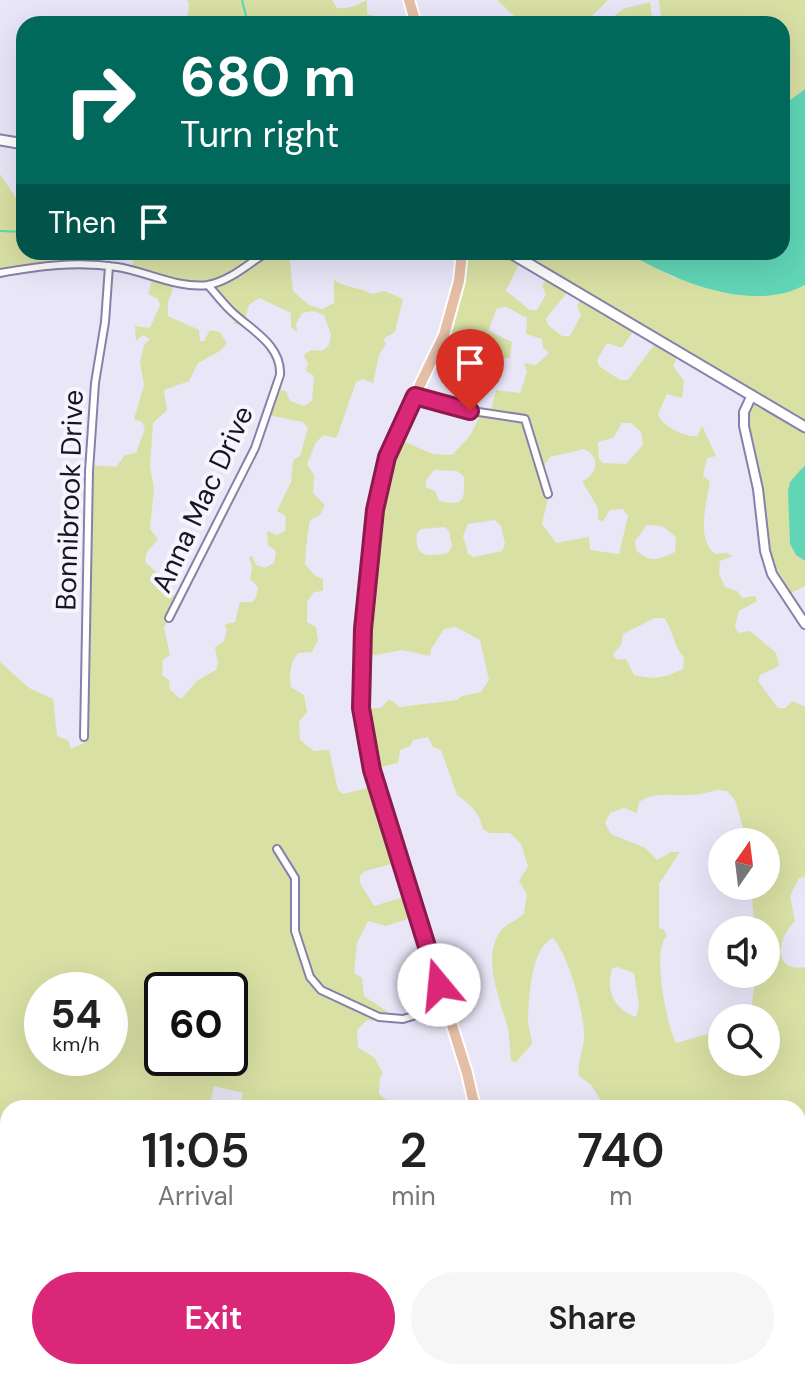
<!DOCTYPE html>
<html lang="en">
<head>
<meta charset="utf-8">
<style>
  :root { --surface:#fff; --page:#f6f6f6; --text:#222; --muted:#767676; --accent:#db2777 }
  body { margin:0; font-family:"DM Sans",sans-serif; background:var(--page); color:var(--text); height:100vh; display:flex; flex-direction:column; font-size:30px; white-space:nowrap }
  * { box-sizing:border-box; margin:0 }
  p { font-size:26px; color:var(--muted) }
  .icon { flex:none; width:44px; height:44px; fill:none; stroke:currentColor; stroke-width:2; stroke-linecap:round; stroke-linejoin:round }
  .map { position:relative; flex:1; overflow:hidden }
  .panel { position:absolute; left:0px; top:1100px; width:806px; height:280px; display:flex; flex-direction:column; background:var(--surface); border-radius:24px 24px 0 0; box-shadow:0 8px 32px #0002 }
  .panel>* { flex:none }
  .hud { position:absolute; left:16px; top:16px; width:774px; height:244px; border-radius:24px; box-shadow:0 8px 32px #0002; background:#00695c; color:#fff; overflow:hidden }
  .needle { width:52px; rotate:14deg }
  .fabs { position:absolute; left:708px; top:828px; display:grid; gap:16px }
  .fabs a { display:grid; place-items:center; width:72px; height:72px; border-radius:50%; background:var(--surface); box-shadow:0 8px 32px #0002; font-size:40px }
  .speed { position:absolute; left:24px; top:972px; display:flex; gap:16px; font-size:40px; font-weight:700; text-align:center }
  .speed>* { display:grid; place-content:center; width:104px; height:104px; border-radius:50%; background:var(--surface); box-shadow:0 8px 32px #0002; line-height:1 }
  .speed small { font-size:20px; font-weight:400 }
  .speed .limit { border:4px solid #111; border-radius:12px; background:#fff; color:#111 }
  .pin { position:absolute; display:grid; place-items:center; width:68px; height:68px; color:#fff; margin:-82px -34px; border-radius:50% 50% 50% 0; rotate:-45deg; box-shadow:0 0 8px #0007 }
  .pin .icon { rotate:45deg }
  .me { position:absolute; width:88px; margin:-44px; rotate:343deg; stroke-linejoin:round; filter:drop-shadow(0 0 6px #0008) }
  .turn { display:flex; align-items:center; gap:28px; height:168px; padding:0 32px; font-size:36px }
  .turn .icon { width:104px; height:104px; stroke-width:2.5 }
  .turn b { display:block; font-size:56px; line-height:68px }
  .then { display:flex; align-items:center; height:76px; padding:0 32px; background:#0003; gap:16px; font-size:30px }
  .eta { display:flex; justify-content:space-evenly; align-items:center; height:136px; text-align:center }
  .eta b { font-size:48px; font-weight:600; line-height:56px }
  .cta { display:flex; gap:16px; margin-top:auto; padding:16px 32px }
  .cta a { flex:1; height:92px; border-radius:48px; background:var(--accent); color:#fff; font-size:32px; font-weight:600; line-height:92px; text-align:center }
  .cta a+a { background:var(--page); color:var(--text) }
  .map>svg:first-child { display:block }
  .green { fill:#d9e0a4; fill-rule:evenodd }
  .water { fill:#61d6b7 }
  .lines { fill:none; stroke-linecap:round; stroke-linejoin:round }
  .stream { stroke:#61d6b7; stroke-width:2 }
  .minor-casing { stroke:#8880aa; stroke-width:10 }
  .tertiary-casing { stroke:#8880aa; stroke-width:12 }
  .secondary-casing { stroke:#8880aa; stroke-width:13 }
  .primary-casing { stroke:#fff; stroke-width:14 }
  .minor { stroke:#fff; stroke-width:6 }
  .tertiary { stroke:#fff; stroke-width:8 }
  .secondary { stroke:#fff; stroke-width:9 }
  .primary { stroke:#e5bea6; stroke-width:10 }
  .route-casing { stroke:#8e194d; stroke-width:20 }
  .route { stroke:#db2777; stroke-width:14 }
  .labels { text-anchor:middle; stroke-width:8; stroke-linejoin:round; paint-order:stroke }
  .street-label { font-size:28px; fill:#171424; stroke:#f6f5fe }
</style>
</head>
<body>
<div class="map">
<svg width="805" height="1380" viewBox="0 0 805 1380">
  <rect width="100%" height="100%" fill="#e9e6f8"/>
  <path class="green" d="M 187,0 L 332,0 L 337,8 C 350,9 357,5 367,0 L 367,14 L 385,19 L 382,24 L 178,24 L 178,21 L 187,19 L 189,5 Z
    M 497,0 L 608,0 L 584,24 L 523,24 Z
    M 659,0 L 805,0 L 805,89 L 782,106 L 782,24 L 662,24 Z
    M 650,2 L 653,24 L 604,24 L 623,9 Z
    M 0,174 L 16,198 L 16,206 L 24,213 L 24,252 L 97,252 L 95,266 L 78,264 L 0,274 Z
    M 135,252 L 289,252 L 293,291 L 309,305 L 322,309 L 334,303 L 334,280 C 346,289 359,286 372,294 L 385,291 L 403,299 L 395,332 L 383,339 L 386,344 L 379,355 L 373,383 L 363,379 L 356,382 L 338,434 L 335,438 L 324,435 L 316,442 L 307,464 L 314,475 L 313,493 L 325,505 L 320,515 L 310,520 C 307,536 306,549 305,564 L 314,575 L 323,579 L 323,591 L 314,592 L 307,602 L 307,622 L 316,627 L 318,640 L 312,652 L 298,653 C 290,664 289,673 291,687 L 304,695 L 307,712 L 299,722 L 300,740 L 314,751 L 329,750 L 338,790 L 343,794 L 375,786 L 399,862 L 365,871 L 360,876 L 360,883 L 374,906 L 410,895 L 414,917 L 386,926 L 368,921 L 357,943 L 354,973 L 362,978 L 364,996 L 394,1016 L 385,1022 L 367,1020 L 357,1030 L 358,1048 L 374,1057 L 383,1073 L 380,1078 L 379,1094 L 389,1102 L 389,1108 L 239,1108 L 243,1093 L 214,1086 L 209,1108 L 8,1108 L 8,1372 L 295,1372 L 293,1380 L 0,1380 L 0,662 L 29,688 L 53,699 L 57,736 L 68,740 L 71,749 L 84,743 L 90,465 L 116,467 L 125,455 L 136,453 L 145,429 L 142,422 L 134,419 L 144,385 L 140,362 L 144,345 L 150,339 L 143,335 L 136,341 L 135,326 L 150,328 L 160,305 L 158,299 L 148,294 L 153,277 L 131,271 ZM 175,283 L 209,287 L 236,319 L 233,324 L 243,325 L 249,305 L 259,298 L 291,313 L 291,327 L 297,332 L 296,324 L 302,313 L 314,311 L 324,315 L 331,335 L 329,345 L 322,351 L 311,350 L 304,355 L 308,365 L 305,370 L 314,376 L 312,401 L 304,406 L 290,401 L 286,391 L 275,389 L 268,415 L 303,422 L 308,428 L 300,456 L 293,460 L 291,482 L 277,511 L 286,516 L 285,531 L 277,535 L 267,531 L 268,545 L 276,551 L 274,563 L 265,568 L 256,565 L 252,556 L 249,557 L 252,567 L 250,579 L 258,587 L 256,598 L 252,602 L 240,602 L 235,622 L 224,625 L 227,629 L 224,641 L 215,647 L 218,663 L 216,670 L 198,680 L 181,699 L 170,690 L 169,680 L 162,675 L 163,660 L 170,655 L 164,628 L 179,598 L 156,586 L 156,572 L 145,562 L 147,552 L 158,539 L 150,529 L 154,488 L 150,467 L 153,423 L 167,410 L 164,390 L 189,381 L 198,363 L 220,351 L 227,343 L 220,332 L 210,330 L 204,341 L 200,341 L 199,330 L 168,316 L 168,302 ZM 42,990 L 110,990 L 110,1058 L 42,1058 ZM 162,990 L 230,990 L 230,1058 L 162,1058 Z
    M 463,252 L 625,252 L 675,278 L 800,288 L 805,285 L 805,465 L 802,467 L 790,544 L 796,555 L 805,561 L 805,586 L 785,596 L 767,566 L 744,427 L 751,398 L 678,356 L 673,366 L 684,381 L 682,398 L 667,394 L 658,414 C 663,427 684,437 697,436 L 702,426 L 716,456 L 707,458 L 703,476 L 710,481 C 707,502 695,541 716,554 L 727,553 L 733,556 L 720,561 L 719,574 L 725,587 L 737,591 L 742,598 L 755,596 L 757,601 L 739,611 L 735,626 L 738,633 L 750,631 L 776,653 L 779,666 L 760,675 L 758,681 L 778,708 L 785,708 L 793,701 L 805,707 L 805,877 L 799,878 L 790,896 L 795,921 C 777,938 772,973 805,967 L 805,1212 L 798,1215 L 798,1108 L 605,1108 L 592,1086 L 579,1076 C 577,1063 583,1051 584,1039 C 585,1014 569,956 553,938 C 531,947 529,997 528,1019 C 528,1029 532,1035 532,1044 L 516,1062 L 511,1061 C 510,1051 510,1040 508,1029 C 501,1001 481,959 500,932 C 506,923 518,921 524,913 L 527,894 L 519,881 L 528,866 L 521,844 L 510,833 L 490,833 L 483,829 C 479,812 470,804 457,795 L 441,750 L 433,747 L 428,737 L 413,740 L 410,746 L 400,750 L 398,763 L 371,769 L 363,709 L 381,708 L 389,699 L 400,707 L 457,700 L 462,696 L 481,692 L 489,680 L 480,640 L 456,627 L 444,629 L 431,649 L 430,656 L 402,650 L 364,657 L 372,526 L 396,438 L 433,454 L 452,455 L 470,436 L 481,413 L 486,413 L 492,407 L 496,390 L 520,393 L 527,372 L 524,363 L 536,365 L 549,353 L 543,348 L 542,339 L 526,334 L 527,318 L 506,307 L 497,308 L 488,331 L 512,342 L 510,358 L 496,359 L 461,335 L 448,332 ZM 521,260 L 548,274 L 542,286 L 546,294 L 537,310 L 530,310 L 506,291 ZM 571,288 L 583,296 L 577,306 L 581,315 L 570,336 L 562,336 L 548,325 L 546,318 ZM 636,327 L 657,341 L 628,380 L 620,380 L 599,366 L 597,360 L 607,343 L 622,348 ZM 622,423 L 631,423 L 641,432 L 643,445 L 626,464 L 603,463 L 599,459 L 598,442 L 613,438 ZM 584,449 C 601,457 598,474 582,481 L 598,508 L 598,520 L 603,521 L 610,510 L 623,509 L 628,516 L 619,554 L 590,550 L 589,537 L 556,543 L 542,524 L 548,498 L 538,474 L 550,457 ZM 434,470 L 457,471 L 464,477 C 465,502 463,506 439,501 L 435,491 L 426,487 L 426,480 ZM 495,520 L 501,526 L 505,544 L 502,551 L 474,557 L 468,554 L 463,536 L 468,524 ZM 647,525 L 662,526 L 676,537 L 675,552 C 659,559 651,564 636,550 L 635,541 ZM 445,527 L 449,531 L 452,546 L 448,553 C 427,557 414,558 417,533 L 421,529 ZM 655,618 L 664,618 C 674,630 672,645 684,657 L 683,669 C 664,678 654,680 634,675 L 626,659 L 617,660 L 613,655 L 621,645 L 623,634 ZM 717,790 L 727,791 L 735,800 L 747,842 L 766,842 L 766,886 L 754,886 L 752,900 L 755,930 L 766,930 L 766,974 L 756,974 L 750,1016 L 766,1018 L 766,1062 L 722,1062 L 722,1030 L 676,1043 C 667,1026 651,949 667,936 L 664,930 L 659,928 L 659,884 L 680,852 L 671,852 L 657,860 L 645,848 L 611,834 L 605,823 L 610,813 L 624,808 L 637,813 L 639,802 C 655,791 673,796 691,795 C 699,795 709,792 717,790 ZM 617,967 L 634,973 L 639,1006 L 636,1017 C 615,1010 605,991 612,969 Z
    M 798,1364 L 805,1364 L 805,1374 L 782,1380 L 635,1380 L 634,1372 L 798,1372 Z"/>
  <path class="water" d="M 805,89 L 805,285 C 751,314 673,280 626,252 L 782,252 L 782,106 Z
    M 805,465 L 805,561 L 796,555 L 790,544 L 788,491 L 790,482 Z"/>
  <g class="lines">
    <path class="stream" d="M 242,0 L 248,24
      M 0,231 L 24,232
      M 181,252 L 193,258 L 220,252"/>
    <defs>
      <path id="minor" d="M 0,273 C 40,266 76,261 117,267 C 145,271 178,289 208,285 C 230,281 248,264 267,252
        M 415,396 L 446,407 L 525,419 L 548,494
        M 169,618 L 255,448 L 280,375 C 282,344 249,329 230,310 C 222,302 215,293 208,285
        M 84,737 L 89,471 L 95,383 L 105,322 L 109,266
        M 277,849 L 295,878 L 295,931 L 310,977 L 321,990 L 379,1017 L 403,1019 L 446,1006
        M 798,1284 L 805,1285"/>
      <path id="tertiary" d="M 752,395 L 744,412 L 744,426 L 758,489 L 765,551 L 772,574 L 805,624"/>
      <path id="secondary" d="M 0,140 L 24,144
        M 509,252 L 805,427"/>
      <path id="primary" d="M 409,0 L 416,24
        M 462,252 L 459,281 L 444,335 L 392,443 L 382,472 L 368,566 L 363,629 L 361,708 L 367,750 L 384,809 L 467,1073 L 475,1108
        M 503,1372 L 505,1380"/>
    </defs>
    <use href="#minor" class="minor-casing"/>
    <use href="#tertiary" class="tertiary-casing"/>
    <use href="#secondary" class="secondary-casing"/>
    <use href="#primary" class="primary-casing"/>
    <use href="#minor" class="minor"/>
    <use href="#tertiary" class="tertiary"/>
    <use href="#secondary" class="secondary"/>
    <use href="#primary" class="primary"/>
  </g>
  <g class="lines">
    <defs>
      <path id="route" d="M 439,985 L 372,770 L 361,708 L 363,629 L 375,510 L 387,457 L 415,396 L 470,411"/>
    </defs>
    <use href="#route" class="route-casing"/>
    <use href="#route" class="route"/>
  </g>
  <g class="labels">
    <g class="street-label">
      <text transform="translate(202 499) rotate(-65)" y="10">Anna Mac Drive</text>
      <text transform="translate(69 500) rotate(-88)" y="10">Bonnibrook Drive</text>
    </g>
  </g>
</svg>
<div class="fabs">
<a><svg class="needle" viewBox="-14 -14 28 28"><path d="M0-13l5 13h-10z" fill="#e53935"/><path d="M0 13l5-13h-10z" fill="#767676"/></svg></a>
<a><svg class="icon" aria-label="sound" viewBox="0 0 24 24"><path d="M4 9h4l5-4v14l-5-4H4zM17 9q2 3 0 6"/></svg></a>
<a><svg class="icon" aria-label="search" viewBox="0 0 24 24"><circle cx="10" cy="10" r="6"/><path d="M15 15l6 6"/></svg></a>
</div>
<div class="speed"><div>54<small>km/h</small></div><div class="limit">60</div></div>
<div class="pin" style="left:470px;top:411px;background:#d93025"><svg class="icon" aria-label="arrive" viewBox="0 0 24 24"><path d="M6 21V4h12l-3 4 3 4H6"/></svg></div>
<svg class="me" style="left:439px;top:985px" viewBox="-20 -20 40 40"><circle r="19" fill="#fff"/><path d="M0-13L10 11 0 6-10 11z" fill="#db2777"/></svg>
<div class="hud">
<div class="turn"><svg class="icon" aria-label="right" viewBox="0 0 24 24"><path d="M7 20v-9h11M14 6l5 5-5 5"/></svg><div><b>680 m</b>Turn right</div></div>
<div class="then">Then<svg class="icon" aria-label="arrive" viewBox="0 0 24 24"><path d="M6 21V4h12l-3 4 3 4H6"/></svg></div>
</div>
<section class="panel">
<div class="eta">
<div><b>11:05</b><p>Arrival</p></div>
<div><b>2</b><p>min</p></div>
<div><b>740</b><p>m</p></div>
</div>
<div class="cta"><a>Exit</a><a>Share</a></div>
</section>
</div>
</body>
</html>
